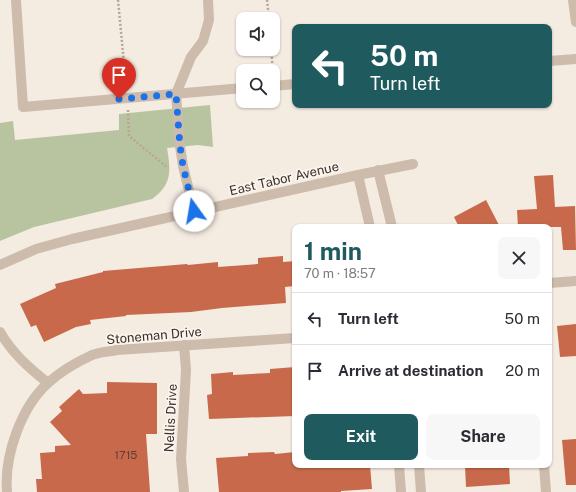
<!DOCTYPE html>
<html lang="en">
<head>
<meta charset="utf-8">
<style>
  :root { --surface:#fff; --page:#f7f7f7; --text:#2b2b33; --muted:#7c7c81; --line:#e1e1e2; --accent:#1f5a5e }
  body { margin:0; font-family:"Public Sans",sans-serif; background:var(--page); color:var(--text); height:100vh; display:flex; flex-direction:column; font-size:15px; white-space:nowrap }
  * { box-sizing:border-box; margin:0 }
  p { font-size:13px; color:var(--muted) }
  .icon { flex:none; width:22px; height:22px; fill:none; stroke:currentColor; stroke-width:2; stroke-linecap:round; stroke-linejoin:round }
  .map { position:relative; flex:1; overflow:hidden }
  .side { position:absolute; left:292px; top:224px; width:260px; height:244px; display:flex; flex-direction:column; background:var(--surface); border-radius:8px; box-shadow:0 1px 3px #0004 }
  .side>* { flex:none }
  .hud { position:absolute; left:292px; top:24px; width:260px; height:84px; border-radius:8px; box-shadow:0 1px 3px #0004; background:#1f5a5e; color:#fff; overflow:hidden }
  .tools { position:absolute; left:236px; top:12px; display:grid; gap:8px }
  .tools a { display:grid; place-items:center; width:44px; height:44px; border-radius:8px; background:var(--surface); box-shadow:0 1px 3px #0004; font-size:20px }
  .pin { position:absolute; display:grid; place-items:center; width:34px; height:34px; color:#fff; margin:-41px -17px; border-radius:50% 50% 50% 0; rotate:-45deg; box-shadow:0 0 4px #0007 }
  .pin .icon { rotate:45deg }
  .me { position:absolute; width:44px; margin:-22px; rotate:347deg; stroke-linejoin:round; filter:drop-shadow(0 0 3px #0008) }
  .turn { display:flex; align-items:center; gap:14px; height:84px; padding:0 12px; font-size:18px }
  .turn .icon { width:52px; height:52px; stroke-width:2.5 }
  .turn b { display:block; font-size:28px; line-height:34px }
  .round { display:grid; place-items:center; flex:none; width:42px; height:42px; border-radius:8px; background:var(--page) }
  .headline { display:flex; align-items:center; justify-content:space-between; height:68px; padding:0 12px }
  h1 { font-size:24px; font-weight:700; line-height:30px; color:var(--accent) }
  .primary-button { display:flex; gap:8px; margin-top:auto; padding:8px 12px }
  .primary-button a { flex:1; height:46px; border-radius:8px; background:var(--accent); color:#fff; font-size:16px; font-weight:700; line-height:46px; text-align:center }
  .primary-button a+a { background:var(--page); color:var(--text) }
  ul { padding:0; list-style:none }
  li { display:flex; align-items:center; gap:12px; height:52px; padding:0 12px; border-top:1px solid var(--line) }
  li div { flex:1 }
  li b { display:block; font-size:15px }
  li em { font-style:normal }
  .map>svg:first-child { display:block }
  .green { fill:#b8c4a0 }
  .building { fill:#c8694b }
  .lines { fill:none; stroke-linecap:round; stroke-linejoin:round }
  .path { stroke:#b9a596; stroke-width:2.5; stroke-dasharray:2 2; stroke-linecap:butt }
  .service { stroke:#cdbbac; stroke-width:10 }
  .minor { stroke:#cdbbac; stroke-width:10 }
  .route { stroke:#1a73e8; stroke-width:7; stroke-dasharray:0 12.6 }
  .labels { text-anchor:middle; stroke-width:3.5; stroke-linejoin:round; paint-order:stroke }
  .number-label { font-size:11px; fill:#5e3e33 }
  .street-label { font-size:13px; fill:#3b302b; stroke:#fbf5ee }
</style>
</head>
<body>
<div class="map">
<svg width="576" height="492" viewBox="0 0 576 492">
  <rect width="100%" height="100%" fill="#f4ebe1"/>
  <path class="green" d="M 210,105 L 213,147 L 198,145 L 167,148 C 171,171 172,185 152,199 L 34,227 L 0,241 L 0,121 L 0,123 L 13,121 L 15,140 L 119,130 L 119,114 Z"/>
  <path class="building" d="M 553,175 L 555,207 L 575,206 L 576,250 L 563,250 L 561,227 L 518,227 L 517,210 L 537,209 L 534,176 Z
    M 486,200 L 500,227 L 459,227 L 454,217 Z
    M 283,256 L 283,262 L 295,261 L 295,286 L 285,287 L 286,303 L 222,308 L 191,312 L 126,315 L 126,316 L 90,320 L 91,324 L 76,327 L 44,342 L 36,325 L 31,327 L 20,304 L 56,288 L 55,284 L 103,272 L 103,271 L 187,264 L 188,265 L 218,262 L 218,267 L 258,264 L 258,258 Z
    M 576,324 L 576,356 L 560,357 L 557,326 Z
    M 295,367 L 295,416 L 209,419 L 207,395 L 212,394 L 211,374 L 233,372 L 233,375 L 270,373 L 270,369 Z
    M 107,382 L 157,383 L 157,434 L 146,434 L 150,492 L 37,492 L 36,479 L 42,479 L 40,453 L 55,452 L 55,446 L 71,445 L 50,422 L 62,411 L 59,407 L 79,389 L 83,394 L 107,393 Z
    M 576,439 L 576,485 L 566,485 L 562,440 Z
    M 274,452 L 275,454 L 295,452 L 295,465 L 370,465 L 372,489 L 341,491 L 341,492 L 219,492 L 216,458 L 248,456 L 248,453 Z
    M 465,465 L 509,465 L 510,484 L 466,487 Z"/>
  <g class="lines">
    <path class="path" d="M 118,0 L 126,85
      M 267,0 L 269,19
      M 271,49 L 273,71
      M 128,110 L 129,136 L 168,168"/>
    <path class="service" d="M 16,0 L 23,107 L 243,88
      M 573,0 L 576,22
      M 549,61 L 576,59
      M 273,86 L 295,84"/>
    <path class="minor" d="M 378,170 L 392,227
      M 358,175 L 370,227
      M 194,211 L 183,166 L 180,146 L 176,94 L 191,57 L 203,41 L 209,20 L 208,0
      M 0,265 L 36,249 L 72,239 L 358,175 L 413,164
      M 549,283 L 576,281
      M 0,332 C 12,353 29,368 48,383
      M 399,465 L 401,492
      M 419,465 L 421,492
      M 544,465 L 546,492
      M 7,492 C 4,456 21,407 48,383 C 60,372 75,363 90,356 C 98,352 108,352 117,350 L 295,338
      M 184,492 L 181,459 L 186,370 L 184,345"/>
  </g>
  <g class="lines">
    <path class="route" d="M 119,99 L 176,94 L 180,146 L 183,166 L 194,211"/>
  </g>
  <g class="labels">
    <g class="number-label">
      <text x="126" y="459">1715</text>
    </g>
    <g class="street-label">
      <text transform="translate(284 178) rotate(-13)" y="5">East Tabor Avenue</text>
      <text transform="translate(154 335) rotate(-5)" y="5">Stoneman Drive</text>
      <text transform="translate(170 418) rotate(-87)" y="5">Nellis Drive</text>
    </g>
  </g>
</svg>
<div class="tools">
<a><svg class="icon" aria-label="sound" viewBox="0 0 24 24"><path d="M4 9h4l5-4v14l-5-4H4zM17 9q2 3 0 6"/></svg></a>
<a><svg class="icon" aria-label="search" viewBox="0 0 24 24"><circle cx="10" cy="10" r="6"/><path d="M15 15l6 6"/></svg></a>
</div>
<div class="pin" style="left:119px;top:99px;background:#d93025"><svg class="icon" aria-label="arrive" viewBox="0 0 24 24"><path d="M6 21V4h12l-3 4 3 4H6"/></svg></div>
<svg class="me" style="left:194px;top:211px" viewBox="-20 -20 40 40"><circle r="19" fill="#fff"/><path d="M0-13L10 11 0 6-10 11z" fill="#1a73e8"/></svg>
<div class="hud">
<div class="turn"><svg class="icon" aria-label="left" viewBox="0 0 24 24"><path d="M17 20v-9H6M10 6l-5 5 5 5"/></svg><div><b>50 m</b>Turn left</div></div>
</div>
<section class="side">
<div class="headline"><div><h1>1 min</h1><p>70 m · 18:57</p></div><a class="round"><svg class="icon" aria-label="close" viewBox="0 0 24 24"><path d="M6 6l12 12M18 6L6 18"/></svg></a></div>
<ul>
<li><svg class="icon" aria-label="left" viewBox="0 0 24 24"><path d="M17 20v-9H6M10 6l-5 5 5 5"/></svg><div><b>Turn left</b></div><em>50 m</em></li>
<li><svg class="icon" aria-label="arrive" viewBox="0 0 24 24"><path d="M6 21V4h12l-3 4 3 4H6"/></svg><div><b>Arrive at destination</b></div><em>20 m</em></li>
</ul>
<div class="primary-button"><a>Exit</a><a>Share</a></div>
</section>
</div>
</body>
</html>
